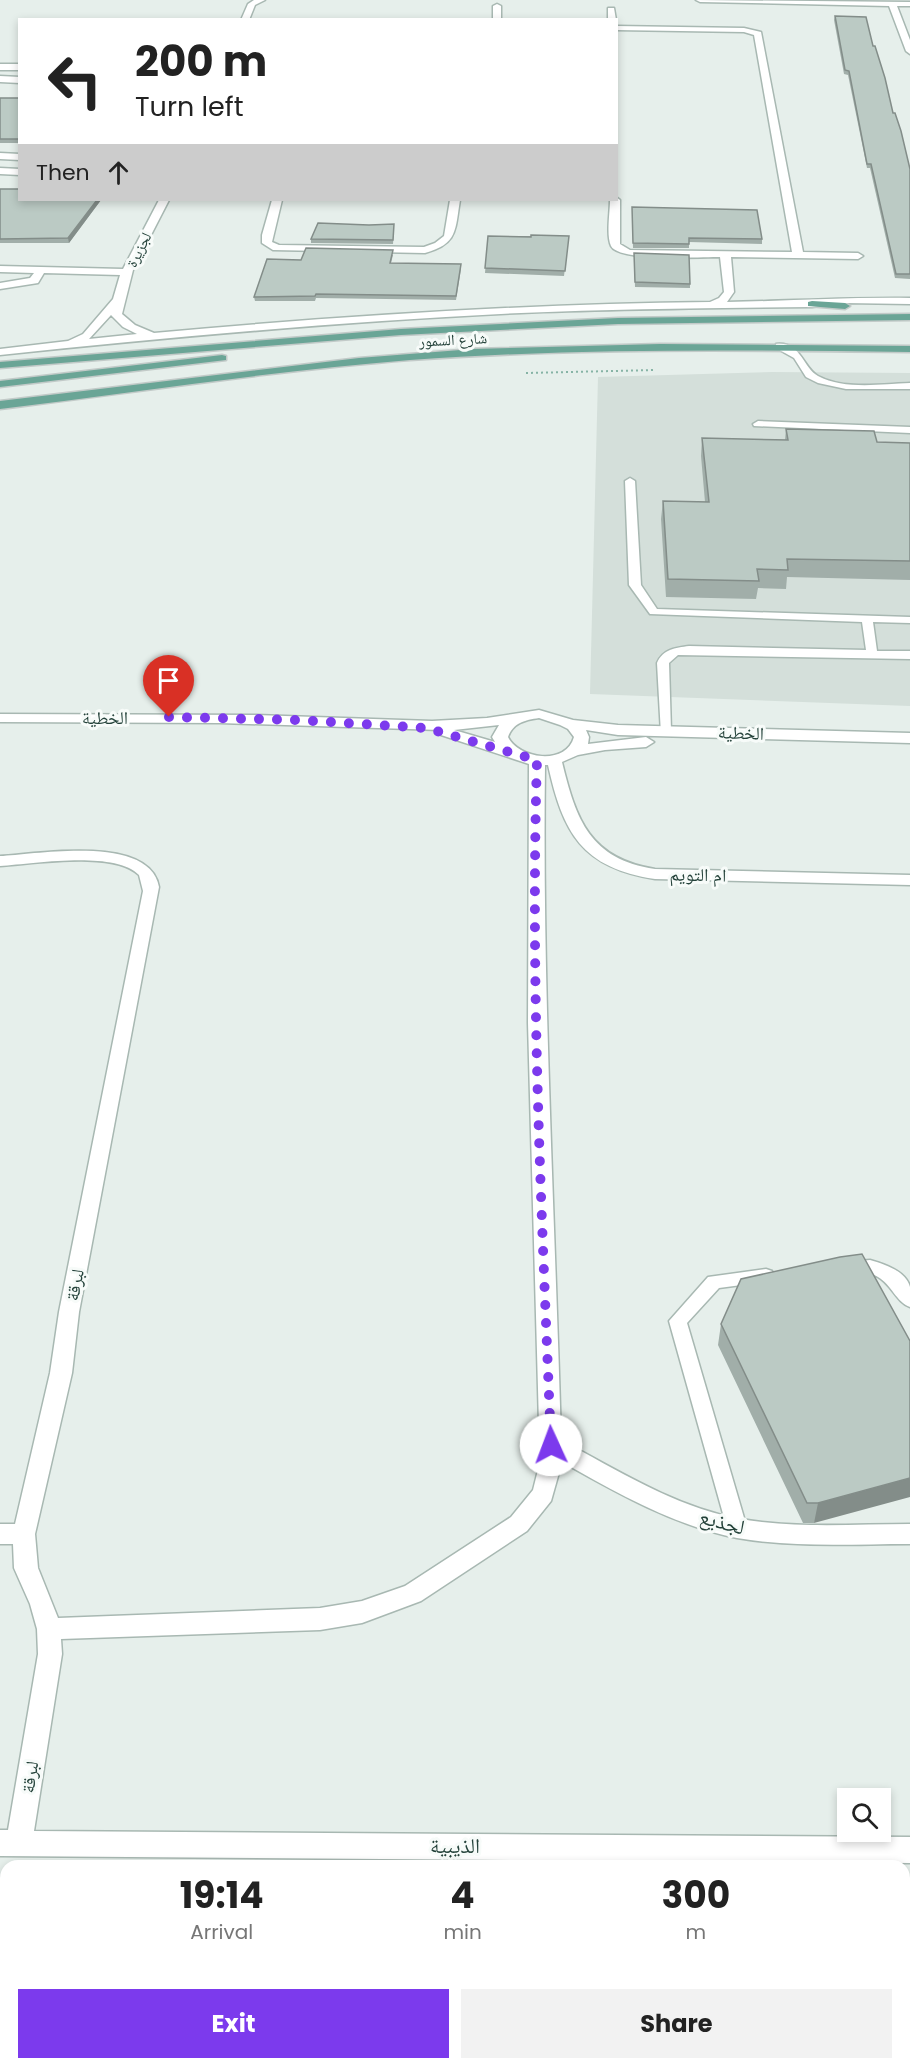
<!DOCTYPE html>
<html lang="en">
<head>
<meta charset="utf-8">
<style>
  :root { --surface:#fff; --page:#f2f2f2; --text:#222; --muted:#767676; --accent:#7c3aed }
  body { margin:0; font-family:Poppins,"Noto Naskh Arabic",sans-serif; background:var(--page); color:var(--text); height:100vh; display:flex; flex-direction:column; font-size:22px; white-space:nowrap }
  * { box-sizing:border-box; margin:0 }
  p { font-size:20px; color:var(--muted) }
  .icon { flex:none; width:33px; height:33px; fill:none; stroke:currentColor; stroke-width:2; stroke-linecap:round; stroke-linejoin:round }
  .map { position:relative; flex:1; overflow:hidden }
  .drawer { position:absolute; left:0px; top:1860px; width:910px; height:210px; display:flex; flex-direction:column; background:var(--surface); border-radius:18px 18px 0 0; box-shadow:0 3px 9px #0003 }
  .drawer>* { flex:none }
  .guide { position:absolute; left:18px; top:18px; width:600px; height:183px; border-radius:0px; box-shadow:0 3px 9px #0003; background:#fff; color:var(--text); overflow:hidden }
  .tools { position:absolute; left:837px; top:1788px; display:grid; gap:12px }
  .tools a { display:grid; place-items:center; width:54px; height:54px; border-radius:0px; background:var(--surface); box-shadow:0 3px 9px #0003; font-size:30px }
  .pin { position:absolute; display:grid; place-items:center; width:51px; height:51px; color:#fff; margin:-62px -26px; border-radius:50% 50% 50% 0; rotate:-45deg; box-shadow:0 0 6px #0007 }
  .pin .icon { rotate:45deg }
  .me { position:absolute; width:66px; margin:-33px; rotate:358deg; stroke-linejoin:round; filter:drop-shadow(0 0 4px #0008) }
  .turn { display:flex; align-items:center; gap:21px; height:126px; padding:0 18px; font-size:27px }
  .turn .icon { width:78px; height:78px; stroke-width:2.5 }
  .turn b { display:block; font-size:42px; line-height:51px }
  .then { display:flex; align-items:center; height:57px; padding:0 18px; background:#0003; gap:12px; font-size:22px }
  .eta { display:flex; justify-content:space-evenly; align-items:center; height:102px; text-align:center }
  .eta b { font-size:36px; font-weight:700; line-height:42px }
  .action { display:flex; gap:12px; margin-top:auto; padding:12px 18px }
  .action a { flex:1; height:69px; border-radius:0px; background:var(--accent); color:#fff; font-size:24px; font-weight:700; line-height:69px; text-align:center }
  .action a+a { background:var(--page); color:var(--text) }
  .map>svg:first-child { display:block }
  .built { fill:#d4dfda }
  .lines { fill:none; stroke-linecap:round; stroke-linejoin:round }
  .service-casing { stroke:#a8b8b2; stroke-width:3 }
  .minor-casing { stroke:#a8b8b2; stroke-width:3 }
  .primary-casing { stroke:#c2cac8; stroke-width:3 }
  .path { stroke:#86b3a5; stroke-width:2; stroke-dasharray:2 3; stroke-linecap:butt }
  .service { fill:#fff; fill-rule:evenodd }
  .minor { fill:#fff; fill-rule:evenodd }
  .primary { fill:#6aa596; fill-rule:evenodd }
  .wall { fill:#a1aea9 }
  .shaded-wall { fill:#838d89 }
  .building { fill:#bbcac4; stroke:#838d89; stroke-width:1.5 }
  .route { stroke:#7c3aed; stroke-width:10; stroke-dasharray:0 18 }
  .labels { text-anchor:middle; stroke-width:6; stroke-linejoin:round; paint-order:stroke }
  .far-street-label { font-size:15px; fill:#24423a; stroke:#f7fbf9 }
  .street-label { font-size:18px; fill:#24423a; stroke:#f7fbf9 }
  .near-street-label { font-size:21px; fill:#24423a; stroke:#f7fbf9 }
</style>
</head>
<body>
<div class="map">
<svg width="910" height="2070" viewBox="0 0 910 2070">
  <rect width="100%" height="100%" fill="#e6efeb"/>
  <path class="built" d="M 772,372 L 910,373 L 910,706 L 590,694 L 598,377 Z"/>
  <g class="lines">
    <defs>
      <path id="service" d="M 776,344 C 801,341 803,368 818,376 C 844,390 881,384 910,383 L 910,389 L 846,389 L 818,383 L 806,377 L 794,358 L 776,348 Z
        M 758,421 L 910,427 L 910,433 L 754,426 L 753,424 Z
        M 630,478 L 635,481 L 641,585 L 657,609 L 910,617 L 910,623 L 873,622 L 877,651 L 910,651 L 910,659 L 678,655 L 669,663 L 671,731 L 665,735 L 661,734 L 657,663 C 663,649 675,648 689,646 L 866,650 L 862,622 L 650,614 L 629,585 L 625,481 Z
        M 870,1260 C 884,1264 906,1271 910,1287 C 910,1292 910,1301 910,1307 C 897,1303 891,1284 878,1277 C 867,1270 855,1275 844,1272 L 842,1267 L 844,1262 Z
        M 766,1269 L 772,1271 L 774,1276 L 772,1281 L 719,1288 L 687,1323 L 747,1528 L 744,1534 L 737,1536 L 730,1534 L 727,1528 L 669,1321 L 708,1277 Z"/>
      <path id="minor" d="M 254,0 L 265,0 L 255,5 L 249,20 L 241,20 L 248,4 Z
        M 696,0 L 910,2 L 910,6 L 897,6 L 910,40 L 910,54 L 906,51 L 889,6 L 700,2 Z
        M 497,4 L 501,6 L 501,20 L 493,20 L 493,6 Z
        M 608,8 L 614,8 L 616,20 L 608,20 Z
        M 616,26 L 744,28 L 761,32 L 803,252 L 858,253 L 863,256 L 858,259 L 731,257 L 734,292 L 727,302 C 788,301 849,297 910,298 L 910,304 L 845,303 L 812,307 C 715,308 618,309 521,313 C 347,321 173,337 0,355 L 0,349 L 68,341 L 83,334 L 113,299 L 120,275 L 44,273 L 38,283 L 0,289 L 0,283 L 30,278 L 34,273 L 0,272 L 0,266 L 123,269 L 159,200 L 169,200 L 133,270 L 122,314 L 135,325 L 154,333 C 339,316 524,304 710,302 L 719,298 L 724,292 L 720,257 C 702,257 619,262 611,246 C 606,235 610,213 610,200 L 616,200 L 616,197 L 620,200 L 620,244 L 630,250 L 792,252 L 754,35 L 744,32 L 616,30 ZM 111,315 L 123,327 L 137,334 L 89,339 Z
        M 0,64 L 20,64 L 20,70 L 0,70 Z
        M 0,76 L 20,77 L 20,83 L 0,82 Z
        M 0,153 L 20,154 L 20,160 L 0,159 Z
        M 0,168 L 20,169 L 20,175 L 0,174 Z
        M 272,200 L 282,200 L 272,242 L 279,245 L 424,247 L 435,243 L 444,236 L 450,200 L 460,200 C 455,230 458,244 425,253 L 273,250 L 262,243 L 262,235 Z
        M 539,710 L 573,720 L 618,725 L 910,733 L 910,743 L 618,735 L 586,730 L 589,737 L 588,744 L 646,737 L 654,742 L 646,747 L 605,750 L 578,755 L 562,762 C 576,820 590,859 655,869 L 910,875 L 910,885 L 655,879 C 582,868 563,833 548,765 L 545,765 C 542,990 555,1215 561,1440 C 617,1470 674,1506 736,1518 C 793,1529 852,1524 910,1524 L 910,1544 C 852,1544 794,1548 737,1538 C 675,1526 617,1493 562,1462 L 551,1501 L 527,1531 L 421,1601 L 362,1623 L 320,1630 L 61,1639 L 62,1654 L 34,1831 L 910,1837 L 910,1863 L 0,1856 L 0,1830 L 8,1830 L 38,1654 L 37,1629 L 30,1604 L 14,1568 L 13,1544 L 0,1544 L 0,1524 L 15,1524 L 50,1373 L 59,1312 L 143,891 L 139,875 C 114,850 34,864 0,866 L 0,856 C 38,854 150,834 159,887 L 79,1312 L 72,1373 L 35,1534 L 38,1568 L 58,1618 L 320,1608 L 362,1601 L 405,1586 L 511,1517 L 533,1490 L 540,1462 L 528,1023 L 529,764 L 441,735 L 440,730 L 220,723 L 0,722 L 0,714 L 256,715 L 432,721 L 487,718 ZM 539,718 L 560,725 L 568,729 L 574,737 C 566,766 519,759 508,737 C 513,723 525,720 539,718 ZM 499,725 L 492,737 L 495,742 L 454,730 Z"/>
      <path id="primary" d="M 812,301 L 845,303 L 850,306 L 845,309 L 808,306 L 808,302 Z
        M 910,314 L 910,320 L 618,324 L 401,335 L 0,368 L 0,362 L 401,329 L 618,318 Z
        M 660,344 L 910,346 L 910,352 C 743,350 577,348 410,360 C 273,371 137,392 0,409 L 0,401 L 359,358 L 473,349 Z
        M 222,355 L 226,356 L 226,360 L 0,387 L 0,381 Z"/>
    </defs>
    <use href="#service" class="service-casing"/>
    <use href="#minor" class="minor-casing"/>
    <use href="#primary" class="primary-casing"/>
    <path class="path" d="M 526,373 L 656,370"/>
    <use href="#service" class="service"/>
    <use href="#minor" class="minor"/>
    <use href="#primary" class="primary"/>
  </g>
  <path class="wall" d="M 835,16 L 873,46 L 910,169 L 910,279 L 895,278 L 870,168 L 867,168 L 848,75 L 844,74 L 834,20 Z
    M 0,98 L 20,98 L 20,143 L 0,143 Z
    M 0,189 L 20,200 L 101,200 L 69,243 L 0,243 Z
    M 632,207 L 762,239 L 762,244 L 689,242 L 689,248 L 633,248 Z
    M 394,228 L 393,244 L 311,243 L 311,239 Z
    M 488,236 L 569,236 L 564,276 L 485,273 Z
    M 634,253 L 690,284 L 690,288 L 635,287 Z
    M 393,255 L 391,263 L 461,269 L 456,300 L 316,298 L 315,301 L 255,301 L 254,297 L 301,260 Z
    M 786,429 L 877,442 L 910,443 L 910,580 L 787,577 L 786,589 L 758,588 L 756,599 L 666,597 L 661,519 L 663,501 L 705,502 L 701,456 L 702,438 L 785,440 Z
    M 721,1324 L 910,1341 L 814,1523 L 803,1523 L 718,1345 Z"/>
  <path class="shaded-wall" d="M 97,200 L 101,200 L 69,243 L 68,238 Z
    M 910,1478 L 910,1497 L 814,1523 L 818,1503 Z"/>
  <path class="building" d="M 835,16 L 866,17 L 873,46 L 875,46 L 885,78 L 893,113 L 895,113 L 901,131 L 910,169 L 910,274 L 896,274 L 871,164 L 867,164 L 849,71 L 845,70 Z
    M 0,98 L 20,98 L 20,139 L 0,139 Z
    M 0,189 L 20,189 L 20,200 L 97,200 L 68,238 L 0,239 Z
    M 632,207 L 757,210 L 762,239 L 689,238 L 689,244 L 633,243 Z
    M 318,223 L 369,225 L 394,224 L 393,240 L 311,239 Z
    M 531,235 L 569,236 L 565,271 L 485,268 L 488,236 L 531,237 Z
    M 306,248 L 393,250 L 390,263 L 461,264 L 456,296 L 316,294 L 315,296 L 254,297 L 267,259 L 301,260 Z
    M 634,253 L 689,255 L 690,284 L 635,282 Z
    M 786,429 L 874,431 L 877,442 L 910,443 L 910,561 L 787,559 L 788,570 L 757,569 L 759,581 L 668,579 L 663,501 L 709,502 L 702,438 L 788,440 Z
    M 862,1254 L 910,1341 L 910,1478 L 818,1503 L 807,1503 L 721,1324 L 741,1279 L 840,1257 Z"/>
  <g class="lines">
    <path class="route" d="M 169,717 L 298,720 L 426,728 L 537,760 C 530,989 542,1217 551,1445"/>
  </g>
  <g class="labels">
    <g class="far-street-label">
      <text transform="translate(139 250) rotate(-63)" y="5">لجزيرة</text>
      <text transform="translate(453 340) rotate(-3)" y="5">شارع السمور</text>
    </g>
    <g class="street-label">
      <text x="105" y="724">الخطية</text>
      <text transform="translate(741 733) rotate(2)" y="6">الخطية</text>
      <text transform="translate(698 875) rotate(1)" y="6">ام التويم</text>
      <text transform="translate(75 1285) rotate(-79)" y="6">لبرقة</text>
      <text transform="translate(30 1777) rotate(-81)" y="6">لبرقة</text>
    </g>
    <g class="near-street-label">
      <text transform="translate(722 1522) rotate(15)" y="7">لجذيع</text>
      <text x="455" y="1853">الذيبية</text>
    </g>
  </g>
</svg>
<div class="tools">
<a><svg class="icon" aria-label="search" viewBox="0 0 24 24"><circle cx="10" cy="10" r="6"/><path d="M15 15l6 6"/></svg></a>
</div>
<div class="pin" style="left:169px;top:717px;background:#d93025"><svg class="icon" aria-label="arrive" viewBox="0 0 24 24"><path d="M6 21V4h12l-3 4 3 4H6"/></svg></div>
<svg class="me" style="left:551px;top:1445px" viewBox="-20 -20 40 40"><circle r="19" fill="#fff"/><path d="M0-13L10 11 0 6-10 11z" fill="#7c3aed"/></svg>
<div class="guide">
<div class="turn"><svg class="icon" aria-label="left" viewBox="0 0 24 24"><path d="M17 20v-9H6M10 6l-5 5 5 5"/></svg><div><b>200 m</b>Turn left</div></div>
<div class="then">Then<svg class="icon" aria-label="ahead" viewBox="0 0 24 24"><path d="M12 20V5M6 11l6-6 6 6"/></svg></div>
</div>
<section class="drawer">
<div class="eta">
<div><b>19:14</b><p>Arrival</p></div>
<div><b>4</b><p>min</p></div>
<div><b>300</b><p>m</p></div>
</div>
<div class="action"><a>Exit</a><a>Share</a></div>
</section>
</div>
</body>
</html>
